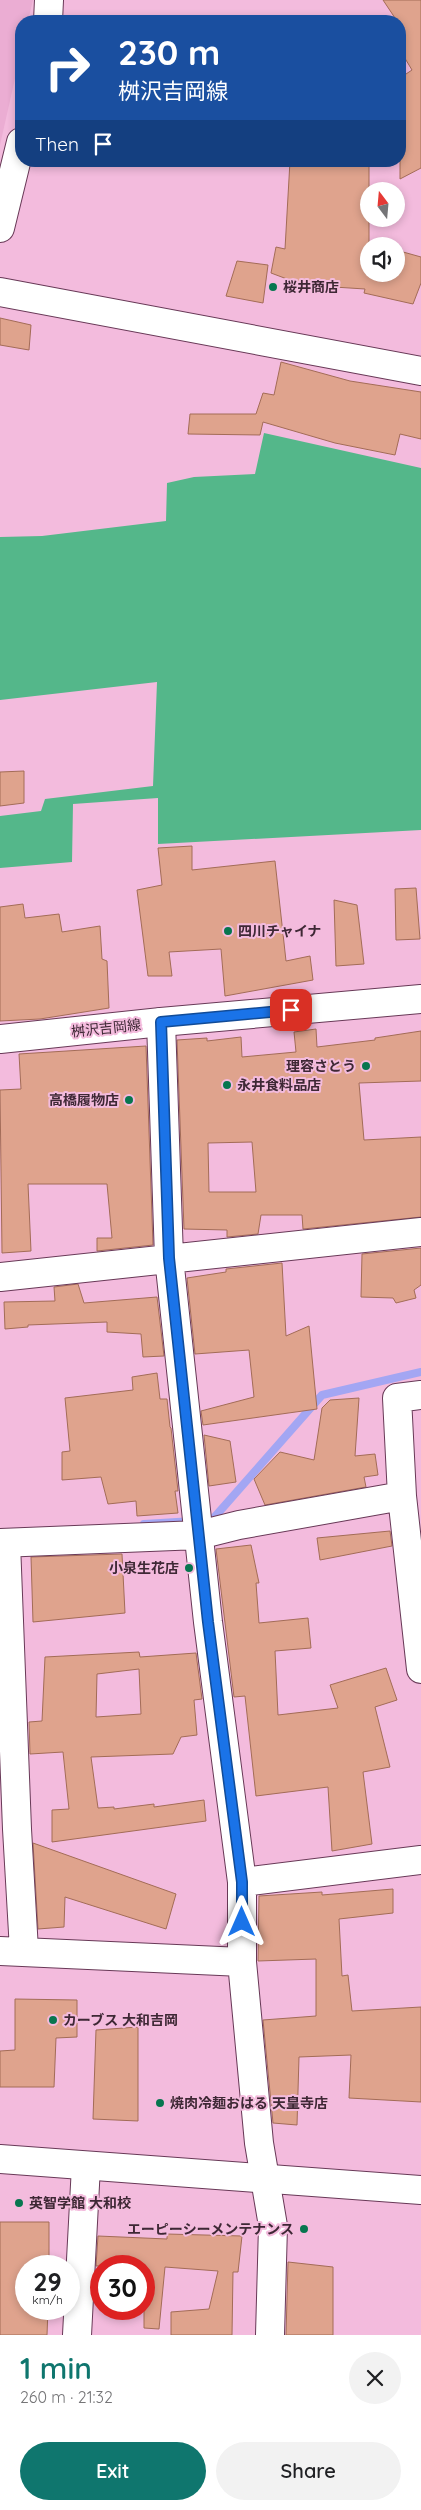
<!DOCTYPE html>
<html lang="en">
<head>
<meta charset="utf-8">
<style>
  :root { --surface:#fff; --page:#f2f2f2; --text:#202124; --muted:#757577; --accent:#0f766e }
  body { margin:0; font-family:Quicksand,"Noto Sans JP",sans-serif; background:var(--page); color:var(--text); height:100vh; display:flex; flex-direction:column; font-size:19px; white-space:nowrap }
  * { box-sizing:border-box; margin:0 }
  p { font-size:16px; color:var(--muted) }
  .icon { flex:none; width:28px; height:28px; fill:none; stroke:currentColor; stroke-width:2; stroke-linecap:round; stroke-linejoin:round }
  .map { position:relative; height:2335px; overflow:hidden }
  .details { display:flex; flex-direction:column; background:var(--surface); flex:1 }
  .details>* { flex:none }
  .hud { position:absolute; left:15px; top:15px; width:391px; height:152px; border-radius:20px; box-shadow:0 2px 8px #0003; background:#1a4fa0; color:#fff; overflow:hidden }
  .needle { width:32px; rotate:344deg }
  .buttons { position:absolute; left:360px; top:182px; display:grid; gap:10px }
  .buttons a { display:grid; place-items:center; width:45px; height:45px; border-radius:50%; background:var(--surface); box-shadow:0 2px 8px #0003; font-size:25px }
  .speed { position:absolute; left:15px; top:2255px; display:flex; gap:10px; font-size:25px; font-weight:700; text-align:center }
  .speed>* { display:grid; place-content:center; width:65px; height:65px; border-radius:50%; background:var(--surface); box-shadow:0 2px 8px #0003; line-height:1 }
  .speed small { font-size:12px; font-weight:400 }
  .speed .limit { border:8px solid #d22; background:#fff; color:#111 }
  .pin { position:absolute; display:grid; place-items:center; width:42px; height:42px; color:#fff; margin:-21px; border-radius:10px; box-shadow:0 2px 8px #0006 }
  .me { position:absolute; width:55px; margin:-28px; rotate:0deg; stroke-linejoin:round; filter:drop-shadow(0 0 4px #0008) }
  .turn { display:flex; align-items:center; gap:18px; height:105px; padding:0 20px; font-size:22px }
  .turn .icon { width:65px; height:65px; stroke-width:2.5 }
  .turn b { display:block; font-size:35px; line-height:42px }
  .then { display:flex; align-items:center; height:48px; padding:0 20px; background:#0003; gap:10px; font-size:19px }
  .round { display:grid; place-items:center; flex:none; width:52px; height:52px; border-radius:26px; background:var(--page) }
  .overview { display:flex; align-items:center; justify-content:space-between; height:85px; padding:0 20px }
  h1 { font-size:30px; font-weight:600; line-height:38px; color:var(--accent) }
  .button { display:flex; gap:10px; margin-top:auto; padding:10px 20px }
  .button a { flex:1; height:58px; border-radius:30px; background:var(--accent); color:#fff; font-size:20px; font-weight:600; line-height:58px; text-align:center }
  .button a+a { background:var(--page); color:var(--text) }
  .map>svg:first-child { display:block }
  .built { fill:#ebadd3 }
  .green { fill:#54b78a }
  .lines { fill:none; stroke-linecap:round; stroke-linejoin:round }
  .stream { stroke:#a3a6f3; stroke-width:8 }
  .building { fill:#dfa38d; stroke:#a36c57; fill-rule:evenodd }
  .street-casing { stroke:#683957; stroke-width:30 }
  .secondary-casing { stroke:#683957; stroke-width:30 }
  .street { stroke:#fff; stroke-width:28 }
  .secondary { stroke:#fff; stroke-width:28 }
  .route-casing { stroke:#114b97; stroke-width:12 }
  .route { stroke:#1a73e8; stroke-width:9 }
  .poi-dot { fill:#07764f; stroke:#f3bbdd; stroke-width:2 }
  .labels { text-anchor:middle; stroke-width:4; stroke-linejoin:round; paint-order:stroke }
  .poi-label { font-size:14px; font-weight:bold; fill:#3e2835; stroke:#f3bbdd; text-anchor:start }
  .street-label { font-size:14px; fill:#3e2835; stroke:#f3bbdd }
</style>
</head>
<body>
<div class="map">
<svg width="421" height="2335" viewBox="0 0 421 2335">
  <rect width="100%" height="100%" fill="#f3bbdd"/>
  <path class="built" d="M 0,0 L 33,0 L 28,21 L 21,21 L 21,52 L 0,145 Z"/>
  <path class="green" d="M 264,433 L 421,468 L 421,830 L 158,844 L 158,798 L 73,804 L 72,862 L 0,868 L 0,816 L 41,811 L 45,799 L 153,786 L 157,682 L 0,700 L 0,537 L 42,536 L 166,521 L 167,483 L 194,477 L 255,474 Z"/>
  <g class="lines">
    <path class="stream" d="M 207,1520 L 212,1520 L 322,1395 L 421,1372
      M 144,1524 L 193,1521"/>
  </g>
  <path class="building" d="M 383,0 L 421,0 L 421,168 L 400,179 L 400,78 L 412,70 L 400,50 L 400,21 L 397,21 Z
    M 290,161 L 369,161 L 369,242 L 383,246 L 369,246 L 369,274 L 396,274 L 396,250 L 421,257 L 421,283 L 413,304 L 364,293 L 365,289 L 303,285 L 271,273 L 276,247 L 285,249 Z
    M 237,261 L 268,265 L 263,303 L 226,296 Z
    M 0,318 L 31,325 L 29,350 L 0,345 Z
    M 281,362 L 350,381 L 421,392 L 421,439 L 400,434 L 395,455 L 335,443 L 263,422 L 260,435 L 188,434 L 190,414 L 256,414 L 263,393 L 274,395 Z
    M 24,771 L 24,803 L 0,806 L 0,772 Z
    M 192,846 L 192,870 L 275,861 L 286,961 L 310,956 L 313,980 L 225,996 L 221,949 L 169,952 L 172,976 L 148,976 L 137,890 L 162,885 L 158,848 Z
    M 416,888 L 420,939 L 396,940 L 395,889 Z
    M 334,900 L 357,905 L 364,964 L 336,966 Z
    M 23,904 L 25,918 L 59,914 L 62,932 L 100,926 L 102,959 L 107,961 L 109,1008 L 40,1019 L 0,1021 L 0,907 Z
    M 316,1029 L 317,1047 L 375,1040 L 375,1038 L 421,1031 L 421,1081 L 359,1083 L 364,1140 L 421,1137 L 421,1217 L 303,1229 L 302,1215 L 261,1215 L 258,1234 L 227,1237 L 227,1230 L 184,1229 L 177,1040 L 207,1038 L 207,1041 L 241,1037 L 242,1057 L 296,1052 L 294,1032 ZM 252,1142 L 256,1192 L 209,1192 L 208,1143 Z
    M 146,1046 L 153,1245 L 97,1251 L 97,1238 L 112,1238 L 107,1184 L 28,1184 L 31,1251 L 2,1253 L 0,1090 L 21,1089 L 19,1054 Z
    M 421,1248 L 421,1285 L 414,1290 L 416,1298 L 396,1303 L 393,1298 L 361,1297 L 362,1254 Z
    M 282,1263 L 286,1336 L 309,1326 L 317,1409 L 203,1425 L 201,1411 L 254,1397 L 249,1350 L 195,1354 L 187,1278 L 226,1272 L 226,1269 Z
    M 78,1284 L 84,1303 L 157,1297 L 164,1356 L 143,1357 L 141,1334 L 107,1332 L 107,1322 L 28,1325 L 28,1327 L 5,1329 L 4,1302 L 55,1301 L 54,1287 Z
    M 157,1373 L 160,1399 L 167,1399 L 170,1427 L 171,1428 L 178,1491 L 175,1491 L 178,1513 L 137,1516 L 136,1501 L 108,1504 L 101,1477 L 62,1480 L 62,1452 L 70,1451 L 65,1398 L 133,1390 L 132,1377 Z
    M 359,1398 L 355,1456 L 375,1454 L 378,1475 L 364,1477 L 366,1487 L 265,1505 L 254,1479 L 280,1452 L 314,1460 L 322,1408 L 330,1400 Z
    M 204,1435 L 230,1441 L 236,1482 L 209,1486 Z
    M 390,1531 L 392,1546 L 320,1560 L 317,1538 Z
    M 251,1545 L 259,1583 L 256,1583 L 259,1623 L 308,1618 L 311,1648 L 275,1651 L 278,1715 L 338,1708 L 330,1685 L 386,1668 L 397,1700 L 375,1707 L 390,1767 L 363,1772 L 372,1844 L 332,1851 L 328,1787 L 256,1796 L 245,1696 L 234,1697 L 216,1549 Z
    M 122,1554 L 125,1613 L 33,1622 L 31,1557 Z
    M 139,1652 L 140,1657 L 196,1653 L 202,1699 L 194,1700 L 197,1735 L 181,1737 L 173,1754 L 91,1757 L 98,1808 L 114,1807 L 114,1809 L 154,1804 L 154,1807 L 204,1800 L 206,1821 L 52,1842 L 52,1810 L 69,1809 L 63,1752 L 30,1754 L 29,1722 L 42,1721 L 45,1657 ZM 139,1669 L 141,1714 L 96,1717 L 97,1674 Z
    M 33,1843 L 176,1894 L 166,1929 L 65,1897 L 64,1927 L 38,1929 Z
    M 393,1889 L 393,1913 L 339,1919 L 342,1976 L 348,1975 L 352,2011 L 421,2007 L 421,2102 L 349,2098 L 351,2055 L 299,2057 L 297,2125 L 273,2123 L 263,2020 L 316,2016 L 316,1959 L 258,1961 L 259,1896 L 322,1892 L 322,1895 Z
    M 15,1999 L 77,2000 L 77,2037 L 56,2038 L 54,2087 L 0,2087 L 0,2051 L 15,2050 Z
    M 138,2027 L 138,2121 L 93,2119 L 96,2030 Z
    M 0,2222 L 49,2222 L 49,2266 L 26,2266 L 26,2309 L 48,2309 L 47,2335 L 0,2335 Z
    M 167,2234 L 242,2236 L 238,2272 L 233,2272 L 232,2335 L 171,2335 L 171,2312 L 209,2309 L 218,2271 L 165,2267 L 159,2329 L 144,2328 L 144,2266 L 96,2266 L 98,2236 L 167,2239 Z
    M 288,2262 L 333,2267 L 333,2335 L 286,2335 Z"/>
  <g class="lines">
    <defs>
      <path id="street" d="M 48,21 L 49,0
        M 0,228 L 21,142
        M 161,1022 L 169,1258 L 208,1622 L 242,1882 L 242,1962 L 259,2143 L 273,2226 L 270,2335
        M 0,1277 L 421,1232
        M 421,1395 L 397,1398 L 402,1496 L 421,1669
        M 0,1543 L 199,1535 L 239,1525 L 402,1496
        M 6,1543 L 17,1829 L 24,1950
        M 242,1882 L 421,1860
        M 0,1951 L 242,1962
        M 77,2335 L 86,2166"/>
      <path id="secondary" d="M 0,292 L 421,371
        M 0,1039 L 161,1022 L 421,999
        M 0,2159 L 421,2190"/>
    </defs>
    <use href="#street" class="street-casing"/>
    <use href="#secondary" class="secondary-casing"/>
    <use href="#street" class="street"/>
    <use href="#secondary" class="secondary"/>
  </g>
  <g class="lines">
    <defs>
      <path id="route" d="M 242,1922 L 242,1882 L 208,1622 L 169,1258 L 161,1022 L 291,1010"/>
    </defs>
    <use href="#route" class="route-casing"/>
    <use href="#route" class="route"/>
  </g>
  <g class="poi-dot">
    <circle cx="273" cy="287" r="5"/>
    <circle cx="228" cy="931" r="5"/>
    <circle cx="366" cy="1066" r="5"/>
    <circle cx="227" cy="1085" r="5"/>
    <circle cx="129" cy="1100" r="5"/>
    <circle cx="189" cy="1568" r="5"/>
    <circle cx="53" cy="2020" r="5"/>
    <circle cx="160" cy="2103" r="5"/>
    <circle cx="19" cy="2203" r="5"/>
    <circle cx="304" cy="2229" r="5"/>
  </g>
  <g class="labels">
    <g class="poi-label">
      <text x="283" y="292">桜井商店</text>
      <text x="238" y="936">四川チャイナ</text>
      <text x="356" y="1071" text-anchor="end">理容さとう</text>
      <text x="237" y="1090">永井食料品店</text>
      <text x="119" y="1105" text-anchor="end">高橋履物店</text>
      <text x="179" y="1573" text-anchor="end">小泉生花店</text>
      <text x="63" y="2025">カーブス 大和吉岡</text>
      <text x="170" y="2108">焼肉冷麺おはる 天皇寺店</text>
      <text x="29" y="2208">英智学館 大和校</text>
      <text x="294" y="2234" text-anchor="end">エーピーシーメンテナンス</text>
    </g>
    <g class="street-label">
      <text transform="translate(106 1028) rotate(-6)" y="5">桝沢吉岡線</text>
    </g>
  </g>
</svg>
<div class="buttons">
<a><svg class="needle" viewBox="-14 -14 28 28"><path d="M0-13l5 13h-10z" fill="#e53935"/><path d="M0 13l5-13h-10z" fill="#757577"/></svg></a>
<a><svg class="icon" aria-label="sound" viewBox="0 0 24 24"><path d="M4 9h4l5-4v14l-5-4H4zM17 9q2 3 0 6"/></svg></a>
</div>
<div class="speed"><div>29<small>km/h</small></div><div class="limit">30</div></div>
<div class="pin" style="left:291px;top:1010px;background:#d93025"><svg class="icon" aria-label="arrive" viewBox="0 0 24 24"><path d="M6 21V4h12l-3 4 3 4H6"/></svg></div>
<svg class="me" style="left:242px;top:1922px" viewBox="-20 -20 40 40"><path d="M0-17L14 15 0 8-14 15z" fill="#1a73e8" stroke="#fff" stroke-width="4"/></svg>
<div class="hud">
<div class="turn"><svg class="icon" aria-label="right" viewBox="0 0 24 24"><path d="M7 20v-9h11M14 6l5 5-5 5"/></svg><div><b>230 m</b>桝沢吉岡線</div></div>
<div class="then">Then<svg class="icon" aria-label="arrive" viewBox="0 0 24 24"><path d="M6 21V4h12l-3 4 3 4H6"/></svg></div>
</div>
</div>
<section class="details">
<div class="overview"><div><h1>1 min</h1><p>260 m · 21:32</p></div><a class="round"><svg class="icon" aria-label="close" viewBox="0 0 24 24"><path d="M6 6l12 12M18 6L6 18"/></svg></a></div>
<div class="button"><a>Exit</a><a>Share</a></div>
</section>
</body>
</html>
